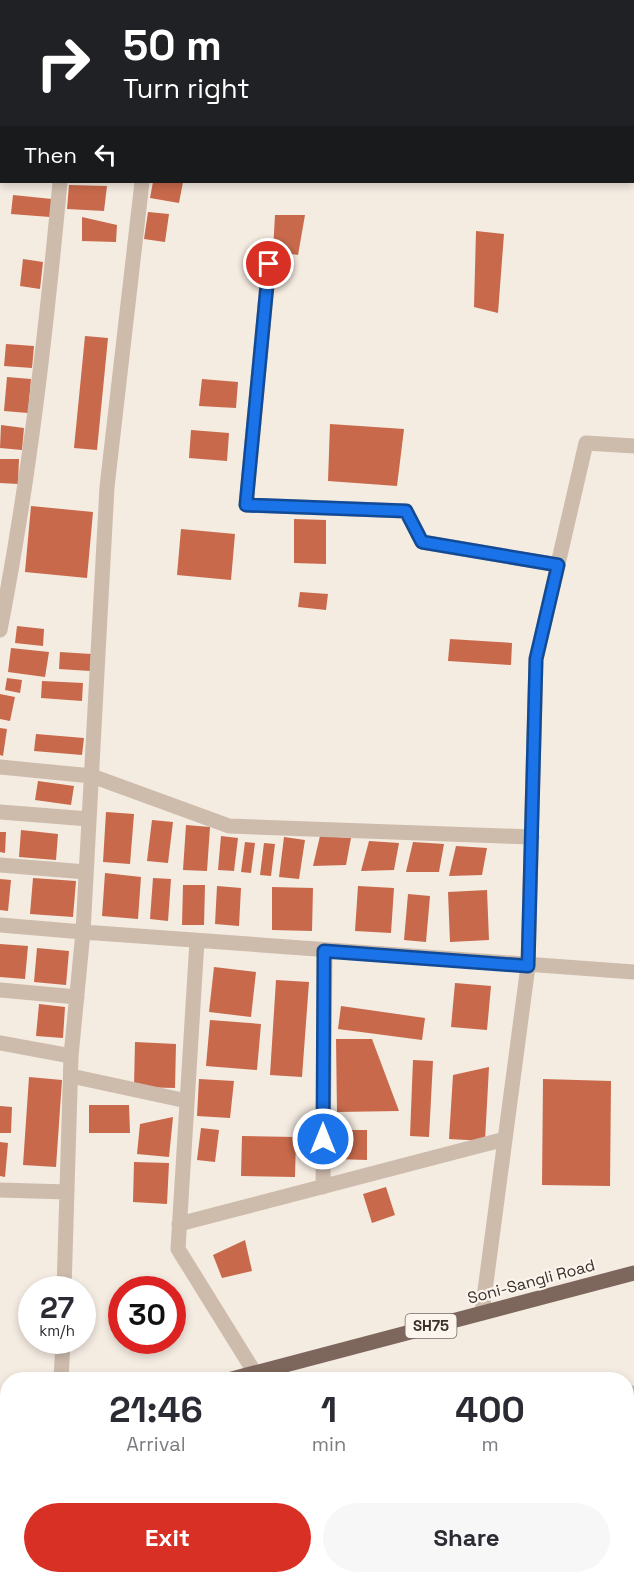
<!DOCTYPE html>
<html lang="en">
<head>
<meta charset="utf-8">
<style>
  :root { --surface:#fff; --page:#f7f7f7; --text:#2b2b33; --muted:#7c7c81; --accent:#d93025 }
  body { margin:0; font-family:"Space Grotesk",sans-serif; background:var(--page); color:var(--text); height:100vh; display:flex; flex-direction:column; font-size:22px; white-space:nowrap }
  * { box-sizing:border-box; margin:0 }
  p { font-size:20px; color:var(--muted) }
  .icon { flex:none; width:33px; height:33px; fill:none; stroke:currentColor; stroke-width:2; stroke-linecap:round; stroke-linejoin:round }
  .map { position:relative; flex:1; overflow:hidden }
  .side { position:absolute; left:0px; top:1372px; width:634px; height:212px; display:flex; flex-direction:column; background:var(--surface); border-radius:24px 24px 0 0; box-shadow:0 3px 9px #0003 }
  .side>* { flex:none }
  .hud { position:absolute; left:0px; top:0px; width:634px; height:183px; box-shadow:0 3px 9px #0003; background:#202124; color:#fff; overflow:hidden }
  .speed { position:absolute; left:18px; top:1276px; display:flex; gap:12px; font-size:30px; font-weight:700; text-align:center }
  .speed>* { display:grid; place-content:center; width:78px; height:78px; border-radius:50%; background:var(--surface); box-shadow:0 3px 9px #0003; line-height:1 }
  .speed small { font-size:15px; font-weight:400 }
  .speed .limit { border:9px solid #d22; background:#fff; color:#111 }
  .pin { position:absolute; display:grid; place-items:center; width:51px; height:51px; color:#fff; margin:-26px; border:3px solid #fff; border-radius:50%; box-shadow:0 2px 6px #0007 }
  .me { position:absolute; width:66px; margin:-33px; rotate:0deg; stroke-linejoin:round; filter:drop-shadow(0 0 4px #0008) }
  .turn { display:flex; align-items:center; gap:21px; height:126px; padding:0 24px; font-size:27px }
  .turn .icon { width:78px; height:78px; stroke-width:2.5 }
  .turn b { display:block; font-size:42px; line-height:51px }
  .then { display:flex; align-items:center; height:57px; padding:0 24px; background:#0003; gap:12px; font-size:22px }
  .eta { display:flex; justify-content:space-evenly; align-items:center; height:102px; text-align:center }
  .eta b { font-size:36px; font-weight:700; line-height:42px }
  .action { display:flex; gap:12px; margin-top:auto; padding:12px 24px }
  .action a { flex:1; height:69px; border-radius:36px; background:var(--accent); color:#fff; font-size:24px; font-weight:700; line-height:69px; text-align:center }
  .action a+a { background:var(--page); color:var(--text) }
  .map>svg:first-child { display:block }
  .green { fill:#b8c4a0 }
  .building { fill:#c8694b }
  .lines { fill:none; stroke-linecap:round; stroke-linejoin:round }
  .minor { stroke:#cdbbac; stroke-width:15 }
  .primary { stroke:#7d675c; stroke-width:15 }
  .route-casing { stroke:#114b97; stroke-width:15 }
  .route { stroke:#1a73e8; stroke-width:10 }
  .labels { text-anchor:middle; stroke-width:4.5; stroke-linejoin:round; paint-order:stroke }
  .shield { fill:#fbf5ee; stroke:#756b66; stroke-width:1.5 }
  .shield-label { font-size:15px; font-weight:bold; fill:#3b302b }
  .street-label { font-size:16px; fill:#3b302b; stroke:#fbf5ee }
</style>
</head>
<body>
<div class="map">
<svg width="634" height="1583" viewBox="0 0 634 1583">
  <rect width="100%" height="100%" fill="#f4ebe1"/>
  <path class="green" d="M 7,1473 L 8,1576 L 21,1577 L 21,1583 L 0,1583 L 0,1474 Z"/>
  <path class="building" d="M 153,182 L 183,182 L 179,203 L 150,198 Z
    M 69,185 L 107,186 L 104,211 L 67,209 Z
    M 13,195 L 52,199 L 50,217 L 11,214 Z
    M 148,212 L 169,214 L 165,242 L 144,239 Z
    M 275,215 L 305,215 L 298,255 L 273,251 Z
    M 82,217 L 117,225 L 116,242 L 82,241 Z
    M 476,231 L 504,234 L 498,313 L 474,307 Z
    M 23,259 L 43,262 L 40,289 L 20,286 Z
    M 85,336 L 108,338 L 97,450 L 74,448 Z
    M 6,344 L 34,346 L 32,368 L 4,366 Z
    M 7,377 L 31,379 L 28,413 L 4,411 Z
    M 202,379 L 238,382 L 236,408 L 199,406 Z
    M 330,424 L 404,429 L 397,486 L 328,481 Z
    M 1,425 L 24,428 L 22,450 L 0,448 Z
    M 191,430 L 229,433 L 227,461 L 189,458 Z
    M 0,459 L 19,459 L 18,484 L 0,483 Z
    M 31,506 L 93,512 L 87,578 L 25,572 Z
    M 294,519 L 326,520 L 326,564 L 294,563 Z
    M 181,529 L 235,534 L 231,580 L 177,575 Z
    M 300,592 L 328,594 L 326,610 L 298,607 Z
    M 17,626 L 44,629 L 43,646 L 15,643 Z
    M 450,639 L 512,643 L 511,665 L 448,661 Z
    M 11,648 L 49,652 L 45,677 L 8,672 Z
    M 60,652 L 91,654 L 90,671 L 59,669 Z
    M 7,678 L 22,680 L 20,693 L 5,690 Z
    M 42,681 L 83,683 L 82,701 L 41,698 Z
    M 0,694 L 15,697 L 10,721 L 0,719 Z
    M 0,728 L 7,729 L 3,756 L 0,755 Z
    M 36,734 L 84,738 L 82,755 L 34,751 Z
    M 38,781 L 74,786 L 71,805 L 35,800 Z
    M 106,812 L 134,814 L 130,864 L 103,862 Z
    M 152,820 L 173,822 L 168,863 L 147,861 Z
    M 186,825 L 210,827 L 207,871 L 183,870 Z
    M 21,830 L 58,834 L 56,860 L 19,857 Z
    M 0,832 L 6,832 L 5,853 L 0,852 Z
    M 221,836 L 238,838 L 234,871 L 218,870 Z
    M 320,836 L 351,838 L 346,865 L 313,866 Z
    M 284,837 L 305,840 L 299,879 L 279,877 Z
    M 369,841 L 399,843 L 394,870 L 361,871 Z
    M 245,842 L 255,843 L 251,873 L 241,872 Z
    M 413,842 L 444,844 L 439,872 L 406,872 Z
    M 264,843 L 275,844 L 271,876 L 260,875 Z
    M 456,846 L 487,848 L 482,875 L 449,876 Z
    M 105,873 L 141,877 L 138,919 L 102,916 Z
    M 33,878 L 76,881 L 73,917 L 30,914 Z
    M 153,878 L 171,879 L 168,921 L 150,919 Z
    M 0,879 L 11,880 L 8,911 L 0,910 Z
    M 183,885 L 205,885 L 204,925 L 182,925 Z
    M 217,886 L 241,888 L 239,926 L 215,924 Z
    M 358,886 L 394,888 L 391,933 L 355,931 Z
    M 272,887 L 313,888 L 312,931 L 272,930 Z
    M 487,890 L 489,940 L 450,942 L 448,892 Z
    M 408,894 L 430,896 L 426,942 L 404,940 Z
    M 0,944 L 28,946 L 25,979 L 0,977 Z
    M 37,948 L 69,951 L 66,985 L 34,982 Z
    M 214,967 L 256,972 L 251,1017 L 209,1012 Z
    M 276,980 L 309,982 L 302,1077 L 270,1075 Z
    M 455,983 L 491,986 L 487,1030 L 451,1027 Z
    M 39,1004 L 65,1007 L 63,1038 L 36,1036 Z
    M 341,1006 L 425,1018 L 422,1040 L 338,1029 Z
    M 210,1020 L 261,1024 L 257,1070 L 206,1066 Z
    M 336,1039 L 372,1039 L 399,1111 L 337,1112 Z
    M 135,1042 L 176,1044 L 175,1088 L 134,1087 Z
    M 413,1060 L 433,1061 L 429,1137 L 410,1136 Z
    M 489,1067 L 485,1141 L 449,1139 L 453,1075 Z
    M 29,1077 L 62,1080 L 56,1167 L 23,1165 Z
    M 199,1079 L 234,1081 L 230,1118 L 197,1116 Z
    M 543,1079 L 611,1081 L 610,1186 L 542,1185 Z
    M 89,1105 L 129,1105 L 130,1133 L 89,1133 Z
    M 0,1106 L 12,1107 L 11,1133 L 0,1133 Z
    M 173,1117 L 169,1157 L 137,1154 L 140,1124 Z
    M 201,1128 L 219,1130 L 215,1162 L 197,1160 Z
    M 335,1130 L 367,1130 L 367,1160 L 335,1159 Z
    M 242,1136 L 296,1137 L 295,1177 L 241,1176 Z
    M 0,1142 L 8,1143 L 5,1177 L 0,1176 Z
    M 134,1162 L 169,1163 L 167,1204 L 133,1202 Z
    M 386,1187 L 395,1215 L 372,1223 L 363,1194 Z
    M 245,1240 L 252,1271 L 222,1278 L 213,1255 Z
    M 326,1375 L 327,1380 L 310,1380 L 310,1379 Z"/>
  <g class="lines">
    <path class="minor" d="M 7,2 L 7,0
      M 77,2 L 77,0
      M 162,2 L 162,0
      M 0,105 L 2,83
      M 269,264 L 246,505 L 406,511 L 422,542 L 558,565
      M 0,630 C 29,482 46,332 60,182
      M 0,767 L 92,776 L 229,826 L 532,837
      M 0,812 L 89,819
      M 0,865 L 86,872
      M 0,925 L 83,932 L 107,487 L 142,182
      M 197,941 L 178,1249 L 255,1373
      M 0,990 L 77,997
      M 0,1043 L 71,1056 L 64,1290
      M 71,1056 L 83,932 L 634,972
      M 71,1076 L 187,1101
      M 323,1187 L 325,951
      M 0,1190 L 67,1192
      M 179,1224 L 505,1139
      M 482,1313 L 528,966 L 536,659 L 586,443 L 634,446
      M 61,1380 L 63,1341
      M 627,1396 L 634,1393
      M 0,1421 L 8,1421
      M 627,1478 L 634,1478
      M 320,1576 L 405,1583"/>
    <path class="primary" d="M 228,1380 L 634,1273
      M 53,1583 L 53,1576"/>
  </g>
  <g class="lines">
    <defs>
      <path id="route" d="M 269,264 L 246,505 L 406,511 L 422,542 L 558,565 L 536,659 L 528,966 L 324,951 L 323,1139"/>
    </defs>
    <use href="#route" class="route-casing"/>
    <use href="#route" class="route"/>
  </g>
  <g class="labels">
    <rect class="shield" x="405.5" y="1314" width="51" height="24" rx="4.5"/>
    <g class="shield-label">
      <text x="431" y="1331">SH75</text>
    </g>
    <g class="street-label">
      <text transform="translate(531 1281) rotate(-15)" y="6">Soni-Sangli Road</text>
    </g>
  </g>
</svg>
<div class="speed"><div>27<small>km/h</small></div><div class="limit">30</div></div>
<div class="pin" style="left:269px;top:264px;background:#d93025"><svg class="icon" aria-label="arrive" viewBox="0 0 24 24"><path d="M6 21V4h12l-3 4 3 4H6"/></svg></div>
<svg class="me" style="left:323px;top:1139px" viewBox="-20 -20 40 40"><circle r="17" fill="#1a73e8" stroke="#fff" stroke-width="3"/><path d="M0-11L8 9 0 5-8 9z" fill="#fff"/></svg>
<div class="hud">
<div class="turn"><svg class="icon" aria-label="right" viewBox="0 0 24 24"><path d="M7 20v-9h11M14 6l5 5-5 5"/></svg><div><b>50 m</b>Turn right</div></div>
<div class="then">Then<svg class="icon" aria-label="left" viewBox="0 0 24 24"><path d="M17 20v-9H6M10 6l-5 5 5 5"/></svg></div>
</div>
<section class="side">
<div class="eta">
<div><b>21:46</b><p>Arrival</p></div>
<div><b>1</b><p>min</p></div>
<div><b>400</b><p>m</p></div>
</div>
<div class="action"><a>Exit</a><a>Share</a></div>
</section>
</div>
</body>
</html>
